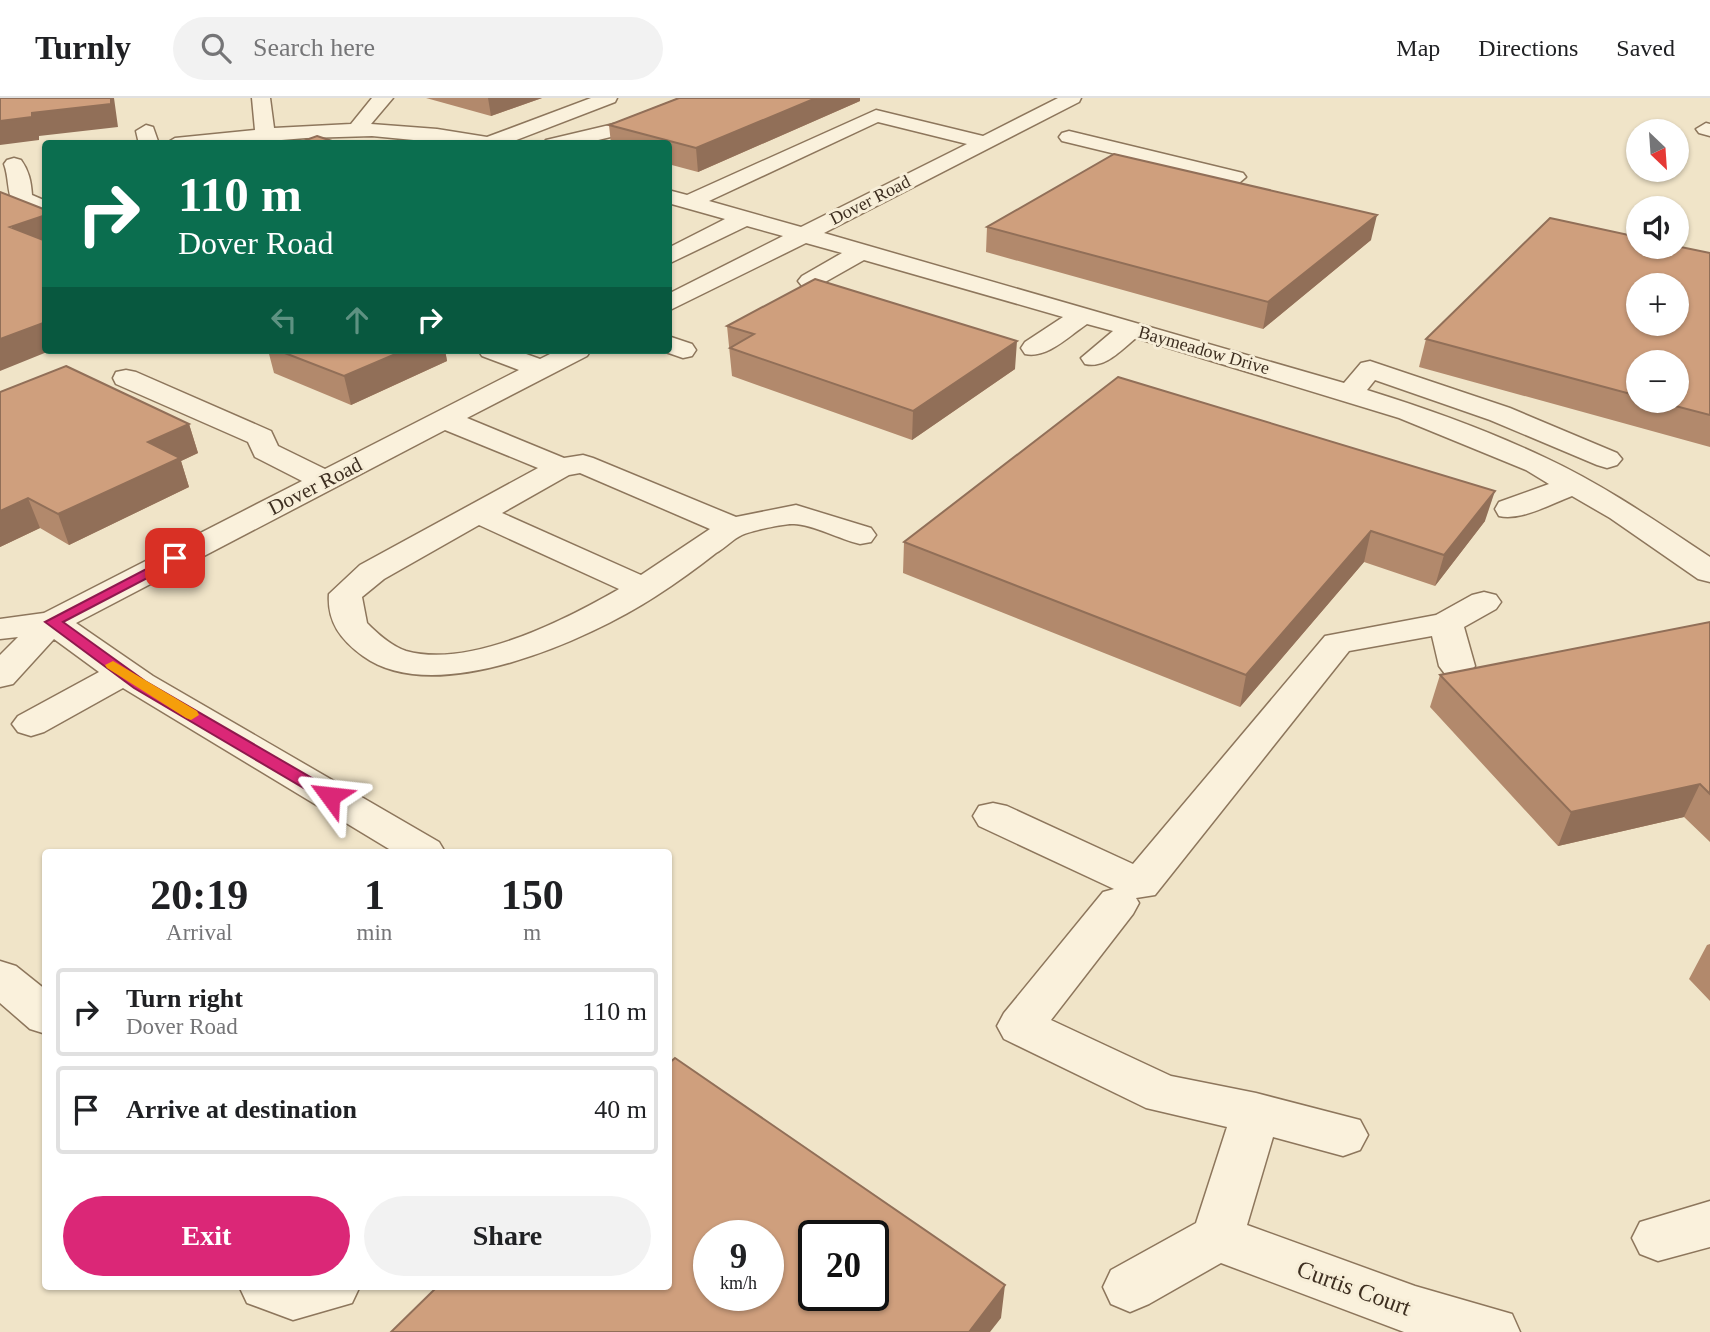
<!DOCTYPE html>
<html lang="en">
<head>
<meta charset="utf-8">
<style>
  :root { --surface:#fff; --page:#f2f2f2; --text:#202124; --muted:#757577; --line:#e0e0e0; --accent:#db2777 }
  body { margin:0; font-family:"Times New Roman",serif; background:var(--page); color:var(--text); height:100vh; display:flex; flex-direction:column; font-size:26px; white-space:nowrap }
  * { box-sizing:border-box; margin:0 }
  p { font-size:23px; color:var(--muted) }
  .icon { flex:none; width:38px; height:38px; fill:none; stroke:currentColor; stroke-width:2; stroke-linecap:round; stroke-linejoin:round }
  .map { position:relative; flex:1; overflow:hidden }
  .panel { position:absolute; left:42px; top:751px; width:630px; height:441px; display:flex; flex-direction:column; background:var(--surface); border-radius:7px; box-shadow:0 2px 5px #0004 }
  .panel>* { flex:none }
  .top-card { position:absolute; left:42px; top:42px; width:630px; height:214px; border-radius:7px; box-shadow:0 2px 5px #0004; background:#0b6e4f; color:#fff; overflow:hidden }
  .needle { width:46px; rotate:155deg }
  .fabs { position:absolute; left:1626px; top:21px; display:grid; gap:14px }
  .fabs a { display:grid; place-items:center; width:63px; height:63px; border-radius:50%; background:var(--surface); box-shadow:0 2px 5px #0004; font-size:35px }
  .speed { position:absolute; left:693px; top:1122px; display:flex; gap:14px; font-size:35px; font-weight:700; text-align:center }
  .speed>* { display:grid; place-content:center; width:91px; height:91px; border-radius:50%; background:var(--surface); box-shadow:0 2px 5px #0004; line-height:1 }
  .speed small { font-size:18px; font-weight:400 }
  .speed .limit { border:4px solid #111; border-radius:10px; background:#fff; color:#111 }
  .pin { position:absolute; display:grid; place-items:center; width:60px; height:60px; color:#fff; margin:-30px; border-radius:14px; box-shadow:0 4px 10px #0006 }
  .me { position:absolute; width:77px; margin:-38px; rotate:300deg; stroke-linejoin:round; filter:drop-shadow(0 0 5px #0008) }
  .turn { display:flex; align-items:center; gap:24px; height:147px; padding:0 21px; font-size:32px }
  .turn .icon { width:91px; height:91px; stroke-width:2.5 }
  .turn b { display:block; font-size:49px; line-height:60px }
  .lanes { display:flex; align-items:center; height:66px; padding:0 21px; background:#0003; justify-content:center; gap:35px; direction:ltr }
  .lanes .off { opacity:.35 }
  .eta { display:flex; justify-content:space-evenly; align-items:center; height:119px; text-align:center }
  .eta b { font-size:42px; font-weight:600; line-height:49px }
  .action { display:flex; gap:14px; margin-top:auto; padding:14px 21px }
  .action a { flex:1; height:80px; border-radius:42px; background:var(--accent); color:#fff; font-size:28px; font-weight:600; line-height:80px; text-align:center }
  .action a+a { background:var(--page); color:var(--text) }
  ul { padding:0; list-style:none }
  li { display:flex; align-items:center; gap:21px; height:88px; margin:0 14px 10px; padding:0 7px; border:4px solid var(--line); border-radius:7px }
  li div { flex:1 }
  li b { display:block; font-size:26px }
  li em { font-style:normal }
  header { display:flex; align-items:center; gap:42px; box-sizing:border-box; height:98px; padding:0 35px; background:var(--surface); border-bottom:2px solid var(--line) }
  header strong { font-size:33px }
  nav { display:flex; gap:38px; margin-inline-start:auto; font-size:24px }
  .search { width:490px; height:63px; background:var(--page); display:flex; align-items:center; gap:18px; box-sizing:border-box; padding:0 24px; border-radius:38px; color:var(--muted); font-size:26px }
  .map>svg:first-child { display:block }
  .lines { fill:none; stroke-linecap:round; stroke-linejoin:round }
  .minor-casing { stroke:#8d765c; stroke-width:3 }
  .minor { fill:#faf1dc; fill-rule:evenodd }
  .wall { fill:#b2896c; fill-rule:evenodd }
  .shaded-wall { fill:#916f58 }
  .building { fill:#cf9f7d; stroke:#916f58; stroke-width:2; fill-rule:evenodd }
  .route { fill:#db2777; stroke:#8e194d; stroke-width:2 }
  .slow { fill:#f59e0b }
  .labels { text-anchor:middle; stroke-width:6; stroke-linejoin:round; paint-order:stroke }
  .far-street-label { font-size:18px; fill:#3d2e20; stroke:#f7eed8 }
  .street-label { font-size:21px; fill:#3d2e20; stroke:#f7eed8 }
  .near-street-label { font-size:24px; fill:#3d2e20; stroke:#f7eed8 }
</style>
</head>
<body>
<header>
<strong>Turnly</strong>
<div class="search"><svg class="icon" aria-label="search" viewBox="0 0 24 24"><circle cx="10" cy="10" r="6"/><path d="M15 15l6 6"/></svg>Search here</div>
<nav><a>Map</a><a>Directions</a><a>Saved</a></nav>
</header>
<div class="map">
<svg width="1710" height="1234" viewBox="0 0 1710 1234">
  <rect width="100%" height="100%" fill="#f0e4c8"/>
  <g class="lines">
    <defs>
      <path id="minor" d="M 252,0 L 270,0 L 274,30 L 351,26 L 372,0 L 393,0 L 371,26 L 437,31 L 487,39 L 591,0 L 617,0 L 615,4 L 506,46 L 455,46 L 372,38 L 306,40 L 234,46 L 165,46 L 175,40 L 255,32 Z
        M 682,0 L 707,0 L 705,4 L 631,34 L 582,46 L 543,46 L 546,42 L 618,25 Z
        M 1058,0 L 1081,0 L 1079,4 L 824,135 L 1344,285 L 1361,265 L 1370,263 L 1510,310 L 1617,355 L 1622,361 L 1617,367 L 1607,370 L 1597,367 L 1490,322 L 1375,282 L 1367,292 C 1428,311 1489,333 1546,360 C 1604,387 1657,424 1710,459 L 1710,484 L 1698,481 L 1610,420 L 1572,398 C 1550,406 1522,423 1499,418 L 1495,411 L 1499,404 L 1549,386 L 1526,372 L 1399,320 L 1136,240 C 1121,252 1105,271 1085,266 L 1081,260 L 1113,233 L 1087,226 C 1069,238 1047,261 1025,256 L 1021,250 L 1025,244 L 1063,219 L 864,162 L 818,188 L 810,190 L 802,188 L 798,183 L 802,178 L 842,155 L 806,145 L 668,213 L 668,196 L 783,138 L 747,128 L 668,166 L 668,150 L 725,121 L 668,105 L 668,92 L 687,97 L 876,12 L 983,38 ZM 878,24 L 967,46 L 801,129 L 709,103 Z
        M 1706,25 L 1710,26 L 1710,38 L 1699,35 L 1696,31 Z
        M 146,27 L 153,29 L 159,46 L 139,46 L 136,33 Z
        M 1069,33 L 1243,75 L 1246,79 L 1225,97 L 1209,97 L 1206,92 L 1219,81 L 1062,43 L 1059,39 L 1062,35 Z
        M 14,60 L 21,62 C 29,73 31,83 32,97 L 46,103 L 46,117 L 13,105 C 7,95 9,79 4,66 L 7,62 Z
        M 668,238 L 692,246 L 696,252 L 692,258 L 683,260 L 660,252 L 668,252 Z
        M 478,252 L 515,252 L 540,261 L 558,252 L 591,252 L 587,258 L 467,320 L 564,360 L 583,357 L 593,360 L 736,419 L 796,407 L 871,430 L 876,437 L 871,444 L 860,446 C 842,442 811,426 794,426 C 785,425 751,433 742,437 C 733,441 725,450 716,455 C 697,470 676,485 656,498 C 590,541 436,611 363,558 C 341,542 327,524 329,496 L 360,467 L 538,370 L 445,332 L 76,525 L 153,578 L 439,744 L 445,754 L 394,754 L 123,590 L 44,634 L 31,638 L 18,634 L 12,626 L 18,618 L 99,574 L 54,541 L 13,586 L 0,589 L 0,557 L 18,539 L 0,541 L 0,521 L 44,515 L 302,383 L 255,359 L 248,344 L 116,286 L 113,280 L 116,274 L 126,272 L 136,274 L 271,333 L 278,348 L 325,371 L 519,272 L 482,258 ZM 580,375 L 710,431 L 641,477 L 502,415 L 569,377 ZM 479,427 L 619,491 C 565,522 470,571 406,553 C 391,548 378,536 367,525 L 362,499 L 384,481 Z
        M 1484,494 L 1496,497 L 1501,504 L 1496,511 L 1464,529 L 1475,568 L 1469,576 L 1457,579 L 1445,576 L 1439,568 L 1432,538 L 1349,553 L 1155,797 L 1136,800 L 1139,805 L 1133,816 L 1051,922 L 1171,978 L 1256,995 L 1360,1022 L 1368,1037 L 1360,1052 L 1343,1058 L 1273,1039 L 1247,1127 L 1415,1188 L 1512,1216 L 1520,1234 L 1404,1234 L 1221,1165 L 1149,1206 L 1130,1214 L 1111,1206 L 1103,1189 L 1111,1172 L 1196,1125 L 1227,1029 L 1146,1010 L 1004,941 L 997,928 L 1004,915 L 1103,794 L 1114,791 L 979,728 L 973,718 L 979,708 L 993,705 L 1007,708 L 1133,766 L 1325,538 L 1436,517 L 1472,497 Z
        M 0,863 L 16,868 L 46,892 L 46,936 L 30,931 L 0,905 Z
        M 1710,1103 L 1710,1149 L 1658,1163 L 1640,1156 L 1632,1140 L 1640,1124 Z
        M 239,1188 L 360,1188 L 352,1205 L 293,1222 L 247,1205 Z"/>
    </defs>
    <use href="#minor" class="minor-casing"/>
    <use href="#minor" class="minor"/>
  </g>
  <path class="wall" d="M 426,0 L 542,0 L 491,18 Z
    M 860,3 L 698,74 L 668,66 L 668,46 L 611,46 L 609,27 Z
    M 987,129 L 1371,142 L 1263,231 L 986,154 Z
    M 1710,155 L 1710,349 L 1419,269 L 1426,241 ZM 1638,264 L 1676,303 L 1638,303 Z
    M 727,228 L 1015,271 L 912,342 L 732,278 Z
    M 268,252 L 445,252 L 447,263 L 351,307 L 274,275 Z
    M 0,294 L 189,326 L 198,355 L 181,363 L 189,389 L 69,447 L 40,430 L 0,449 Z
    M 1485,423 L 1435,488 L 1364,464 L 1240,609 L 903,475 L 904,444 Z
    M 1710,524 L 1710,744 L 1684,719 L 1558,748 L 1430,609 L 1440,577 Z
    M 1710,846 L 1710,903 L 1689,881 L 1707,847 Z"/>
  <path class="shaded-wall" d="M 111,0 L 114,0 L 118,29 L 39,38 L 39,42 L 0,47 L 0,23 L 32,15 Z
    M 488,0 L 542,0 L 491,18 Z
    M 816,0 L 860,0 L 860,3 L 698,74 L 696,50 Z
    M 46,117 L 46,145 L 10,129 Z
    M 1377,117 L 1371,142 L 1263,231 L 1268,204 Z
    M 46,224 L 46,252 L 52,252 L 0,273 L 0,241 Z
    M 1017,243 L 1015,271 L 912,342 L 913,313 Z
    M 405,252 L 445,252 L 447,263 L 351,307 L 344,278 Z
    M 189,326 L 198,355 L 181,363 L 189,389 L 69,447 L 58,416 L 148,344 Z
    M 1495,393 L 1485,423 L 1435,488 L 1444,457 Z
    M 28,400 L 40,430 L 0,449 L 0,413 Z
    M 1371,433 L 1364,464 L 1240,609 L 1246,577 Z
    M 1700,686 L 1684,719 L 1558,748 L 1571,714 Z
    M 1005,1187 L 1001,1220 L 990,1234 L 969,1234 Z"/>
  <path class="building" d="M 0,0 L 111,0 L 111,6 L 32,15 L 32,19 L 0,23 Z
    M 679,0 L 816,0 L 696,50 L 609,27 Z
    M 317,38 L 341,46 L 295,46 Z
    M 1114,56 L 1377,117 L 1268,204 L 987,129 Z
    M 0,94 L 46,112 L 46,117 L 10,129 L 46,143 L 46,224 L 0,241 Z
    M 1550,120 L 1638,139 L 1638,149 L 1676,148 L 1710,155 L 1710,317 L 1656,303 L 1676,303 L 1676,264 L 1638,264 L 1638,298 L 1426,241 ZM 1638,187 L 1676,187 L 1676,226 L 1638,226 Z
    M 815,181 L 1017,243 L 913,313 L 730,250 L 754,236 L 727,228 Z
    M 277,252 L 405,252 L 344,278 Z
    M 66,268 L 189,326 L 148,344 L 180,360 L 58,416 L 28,400 L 0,413 L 0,294 Z
    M 1118,279 L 1495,393 L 1444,457 L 1371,433 L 1246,577 L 904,444 Z
    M 1710,524 L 1710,696 L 1700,686 L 1571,714 L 1440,577 Z
    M 675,960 L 1005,1187 L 969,1234 L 391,1234 L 438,1188 L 668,1188 L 668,966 ZM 709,1138 L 768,1138 L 768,1197 L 709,1197 ZM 814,1138 L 873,1138 L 873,1197 L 814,1197 Z"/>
  <path class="route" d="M 175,456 L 180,457 L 180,463 L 63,524 L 145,583 L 336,694 L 338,698 L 336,702 L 324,702 L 134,590 L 45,524 Z"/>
  <path class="slow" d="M 113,563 L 197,613 L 199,617 L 191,622 L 186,620 L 107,570 L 105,567 Z"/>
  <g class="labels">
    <g class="far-street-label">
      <text transform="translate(870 102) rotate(-27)" y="6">Dover Road</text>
      <text transform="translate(1204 252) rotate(16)" y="6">Baymeadow Drive</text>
    </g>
    <g class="street-label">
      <text transform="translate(315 388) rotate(-27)" y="7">Dover Road</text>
    </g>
    <g class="near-street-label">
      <text transform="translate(1354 1190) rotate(20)" y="8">Curtis Court</text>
    </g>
  </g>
</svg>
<div class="fabs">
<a><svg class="needle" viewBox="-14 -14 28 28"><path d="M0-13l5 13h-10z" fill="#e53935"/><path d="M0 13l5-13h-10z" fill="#757577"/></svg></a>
<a><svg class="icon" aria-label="sound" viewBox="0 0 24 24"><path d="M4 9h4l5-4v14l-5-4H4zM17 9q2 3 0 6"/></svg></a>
<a>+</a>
<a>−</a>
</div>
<div class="speed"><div>9<small>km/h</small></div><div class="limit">20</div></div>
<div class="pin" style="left:175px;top:460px;background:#d93025"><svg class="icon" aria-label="arrive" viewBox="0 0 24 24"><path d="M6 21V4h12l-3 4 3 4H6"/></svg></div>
<svg class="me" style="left:330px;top:698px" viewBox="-20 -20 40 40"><path d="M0-17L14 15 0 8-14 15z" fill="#db2777" stroke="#fff" stroke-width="4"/></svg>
<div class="top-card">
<div class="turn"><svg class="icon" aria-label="right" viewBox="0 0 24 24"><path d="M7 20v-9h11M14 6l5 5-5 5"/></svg><div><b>110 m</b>Dover Road</div></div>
<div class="lanes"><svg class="icon off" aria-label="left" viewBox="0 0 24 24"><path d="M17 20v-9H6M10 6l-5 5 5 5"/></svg><svg class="icon off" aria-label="ahead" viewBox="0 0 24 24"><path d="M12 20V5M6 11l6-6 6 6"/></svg><svg class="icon" aria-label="right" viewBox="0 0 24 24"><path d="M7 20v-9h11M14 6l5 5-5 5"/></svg></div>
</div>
<section class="panel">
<div class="eta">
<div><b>20:19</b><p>Arrival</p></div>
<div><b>1</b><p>min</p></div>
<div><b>150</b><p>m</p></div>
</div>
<ul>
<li><svg class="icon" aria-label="right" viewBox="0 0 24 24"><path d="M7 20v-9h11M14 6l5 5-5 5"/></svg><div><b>Turn right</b><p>Dover Road</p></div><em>110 m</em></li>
<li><svg class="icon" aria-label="arrive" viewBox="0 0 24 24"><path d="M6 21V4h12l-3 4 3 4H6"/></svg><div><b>Arrive at destination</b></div><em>40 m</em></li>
</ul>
<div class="action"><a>Exit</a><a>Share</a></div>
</section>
</div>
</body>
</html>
